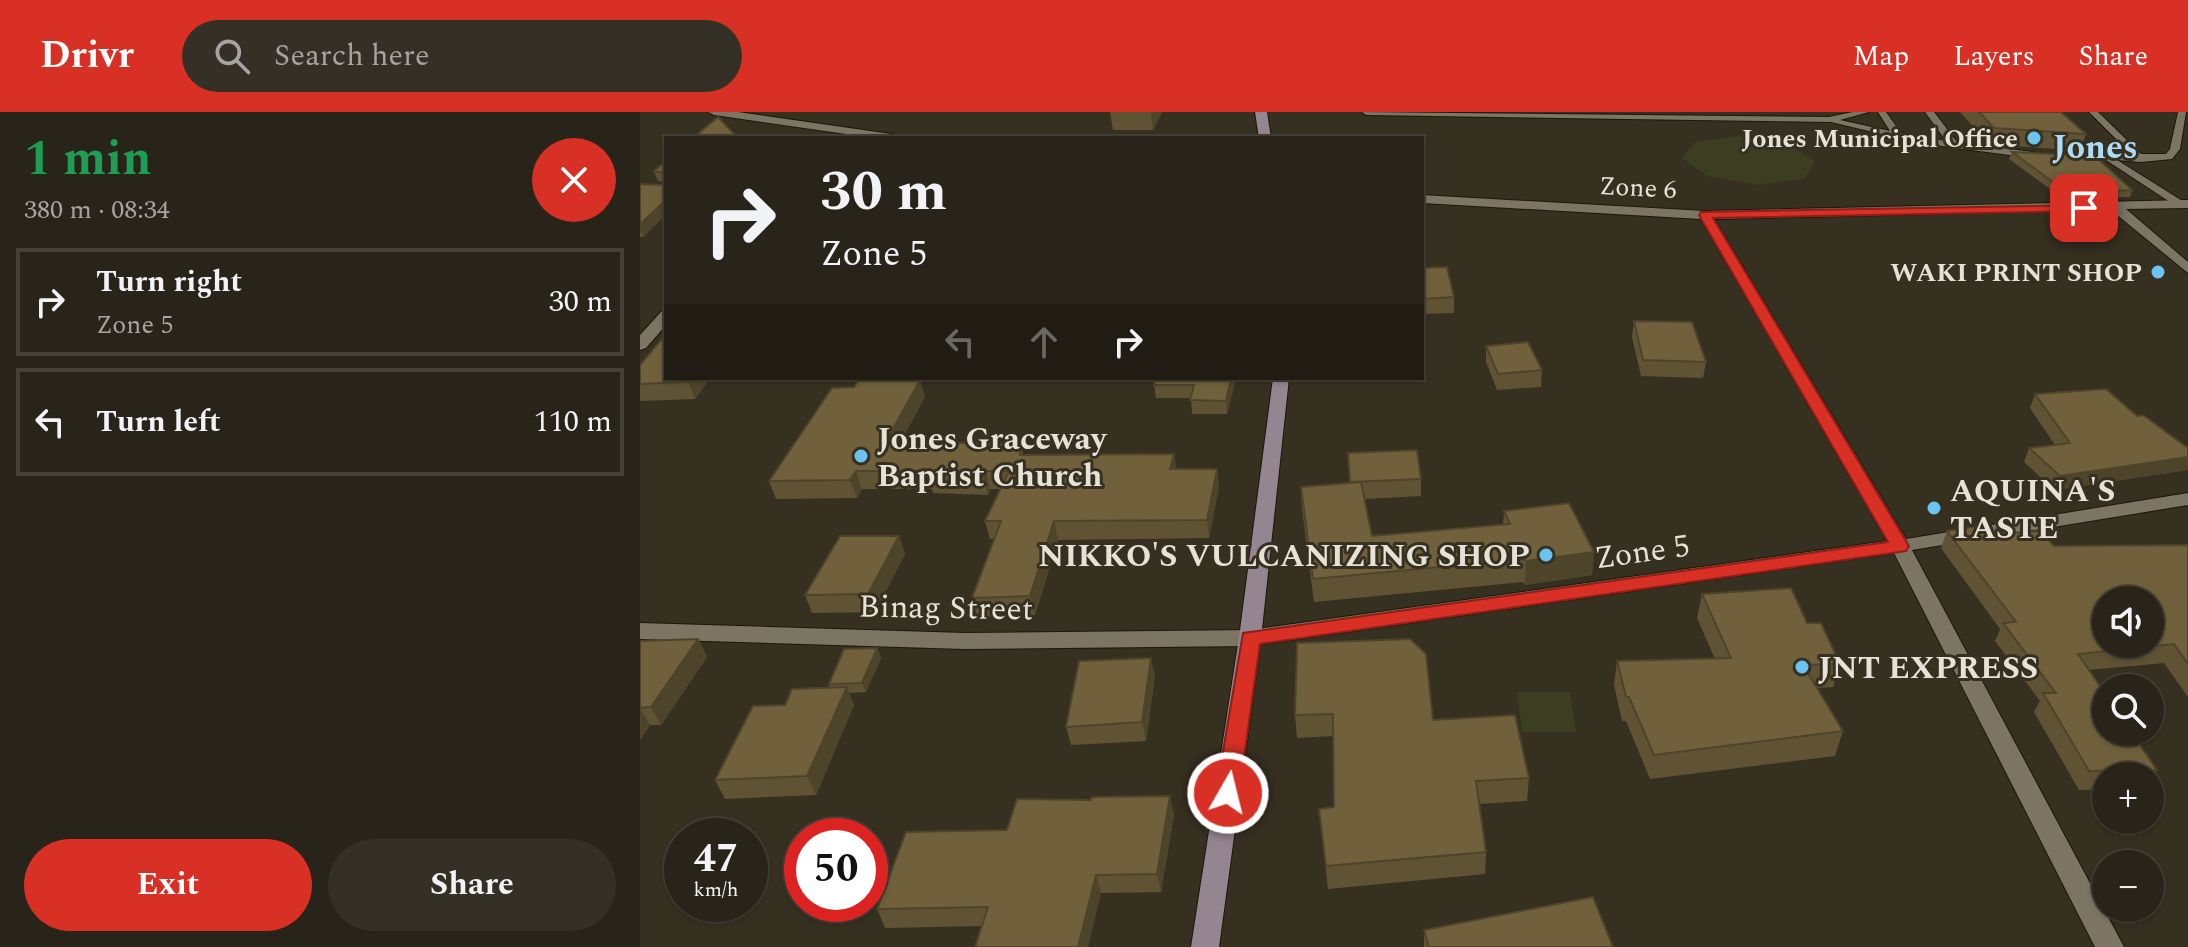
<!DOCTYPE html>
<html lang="en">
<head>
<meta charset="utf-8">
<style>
  :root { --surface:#282419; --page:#343026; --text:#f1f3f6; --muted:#a5a4a2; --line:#444138; --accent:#d93025 }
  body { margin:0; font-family:Spectral,serif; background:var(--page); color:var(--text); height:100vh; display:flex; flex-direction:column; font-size:30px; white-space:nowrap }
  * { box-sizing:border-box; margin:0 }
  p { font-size:26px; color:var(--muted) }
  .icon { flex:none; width:44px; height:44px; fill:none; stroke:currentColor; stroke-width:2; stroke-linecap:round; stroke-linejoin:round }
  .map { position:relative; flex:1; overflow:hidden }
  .side { display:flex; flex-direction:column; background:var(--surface); width:640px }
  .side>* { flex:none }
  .top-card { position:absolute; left:24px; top:24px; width:760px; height:244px; border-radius:0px; box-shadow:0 2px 6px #0004,0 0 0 2px var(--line); background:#282419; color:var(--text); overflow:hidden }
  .fabs { position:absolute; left:1452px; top:474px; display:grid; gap:16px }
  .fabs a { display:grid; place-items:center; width:72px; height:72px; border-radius:50%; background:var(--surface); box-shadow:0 2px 6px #0004,0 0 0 2px var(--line); font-size:40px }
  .speed { position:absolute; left:24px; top:706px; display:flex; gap:16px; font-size:40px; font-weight:700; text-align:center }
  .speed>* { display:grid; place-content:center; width:104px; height:104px; border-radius:50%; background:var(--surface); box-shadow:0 2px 6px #0004,0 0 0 2px var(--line); line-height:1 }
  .speed small { font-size:20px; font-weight:400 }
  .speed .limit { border:12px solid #d22; background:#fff; color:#111 }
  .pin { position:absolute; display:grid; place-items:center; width:68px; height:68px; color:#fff; margin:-34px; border-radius:16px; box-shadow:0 4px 12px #0006 }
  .me { position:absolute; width:88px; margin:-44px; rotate:8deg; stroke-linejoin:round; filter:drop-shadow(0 0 6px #0008) }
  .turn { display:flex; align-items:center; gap:28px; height:168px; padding:0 24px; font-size:36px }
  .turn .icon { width:104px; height:104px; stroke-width:2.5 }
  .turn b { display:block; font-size:56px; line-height:68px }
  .lanes { display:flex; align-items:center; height:76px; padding:0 24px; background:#0003; justify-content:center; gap:40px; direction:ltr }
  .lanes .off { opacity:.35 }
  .round { display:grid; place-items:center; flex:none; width:84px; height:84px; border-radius:42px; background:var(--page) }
  .headline { display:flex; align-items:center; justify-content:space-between; height:136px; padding:0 24px }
  h1 { font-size:48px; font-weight:700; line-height:60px; color:#1e9e55 }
  .primary-button { display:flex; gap:16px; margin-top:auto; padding:16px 24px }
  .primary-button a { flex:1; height:92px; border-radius:48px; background:var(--accent); color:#fff; font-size:32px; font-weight:700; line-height:92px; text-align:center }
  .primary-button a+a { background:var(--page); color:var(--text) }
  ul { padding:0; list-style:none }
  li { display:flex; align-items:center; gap:24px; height:108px; margin:0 16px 12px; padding:0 8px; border:4px solid var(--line); border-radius:0px }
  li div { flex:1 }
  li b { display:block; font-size:30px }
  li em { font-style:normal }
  header { display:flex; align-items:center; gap:48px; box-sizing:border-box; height:112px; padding:0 40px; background:var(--accent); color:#fff }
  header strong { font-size:38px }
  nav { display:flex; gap:44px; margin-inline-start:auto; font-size:28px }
  .search { width:560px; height:72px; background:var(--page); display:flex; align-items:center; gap:20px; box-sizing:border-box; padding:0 28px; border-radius:44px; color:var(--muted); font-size:30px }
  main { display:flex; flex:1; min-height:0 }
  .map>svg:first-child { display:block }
  .green { fill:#3b3e20 }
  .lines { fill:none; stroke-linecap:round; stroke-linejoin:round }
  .lane-casing { stroke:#1d170a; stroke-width:2 }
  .street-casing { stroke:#1d170a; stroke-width:2 }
  .secondary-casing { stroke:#1d170a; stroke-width:2 }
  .lane { fill:#7c7564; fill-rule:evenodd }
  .street { fill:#7c7564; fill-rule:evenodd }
  .secondary { fill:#958590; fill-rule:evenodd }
  .wall { fill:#605334 }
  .shaded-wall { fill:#4e442a }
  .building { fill:#70613c; stroke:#4e442a; stroke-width:2; fill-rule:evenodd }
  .route { fill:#d93025; stroke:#8d1f18; stroke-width:2 }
  .poi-dot { fill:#6ac3f1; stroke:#363021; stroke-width:3 }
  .labels { text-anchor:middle; stroke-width:6; stroke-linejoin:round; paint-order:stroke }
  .far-poi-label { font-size:26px; font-weight:bold; fill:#e6e2d8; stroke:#363021; text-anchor:end }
  .far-street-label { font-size:26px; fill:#e6e2d8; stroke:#363021 }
  .poi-label { font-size:32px; font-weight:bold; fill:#e6e2d8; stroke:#363021; text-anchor:start }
  .street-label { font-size:32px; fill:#e6e2d8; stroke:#363021 }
  .far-district-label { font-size:34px; font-weight:bold; fill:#aedcf6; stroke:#363021 }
</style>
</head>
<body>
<header>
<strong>Drivr</strong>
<div class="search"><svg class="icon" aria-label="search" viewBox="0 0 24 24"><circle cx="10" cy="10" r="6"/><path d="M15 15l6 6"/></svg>Search here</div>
<nav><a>Map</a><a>Layers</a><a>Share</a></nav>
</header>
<main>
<section class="side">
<div class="headline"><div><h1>1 min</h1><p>380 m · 08:34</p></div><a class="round" style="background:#d93025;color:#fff"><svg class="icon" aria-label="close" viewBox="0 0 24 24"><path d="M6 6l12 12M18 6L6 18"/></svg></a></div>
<ul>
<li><svg class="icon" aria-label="right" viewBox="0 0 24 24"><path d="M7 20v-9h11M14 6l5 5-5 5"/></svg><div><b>Turn right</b><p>Zone 5</p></div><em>30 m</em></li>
<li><svg class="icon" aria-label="left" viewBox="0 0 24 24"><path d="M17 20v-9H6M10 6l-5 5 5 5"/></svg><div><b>Turn left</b></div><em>110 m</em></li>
</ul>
<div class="primary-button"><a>Exit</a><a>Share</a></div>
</section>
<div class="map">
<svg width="1548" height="835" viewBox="0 0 1548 835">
  <rect width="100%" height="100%" fill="#363021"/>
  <path class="green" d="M 1098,24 L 1147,32 L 1175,49 L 1165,66 L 1119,73 L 1067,64 L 1042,46 L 1055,30 Z
    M 877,580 L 930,580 L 936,620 L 882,620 Z"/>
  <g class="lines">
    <defs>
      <path id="lane" d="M 722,0 L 1189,5 L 1213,0 L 1229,0 L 1200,8 L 1250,19 L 1238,0 L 1246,0 L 1261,21 L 1306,29 L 1285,0 L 1294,0 L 1317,30 L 1392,40 L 1397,43 L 1392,46 L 1279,31 L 1191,10 L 726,3 Z
        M 1449,0 L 1458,0 L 1501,42 L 1526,42 L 1530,37 L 1538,0 L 1546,0 L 1540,37 L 1532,47 L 1501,50 L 1477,48 L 1544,90 L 1544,94 L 1536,94 L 1466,48 L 1437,47 L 1435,45 L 1440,42 L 1491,42 Z"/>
      <path id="street" d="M 68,0 L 98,0 L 258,23 L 264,26 L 234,26 L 74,3 Z
        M 782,83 L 1065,99 L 1548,88 L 1548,96 L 1486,97 L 1548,150 L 1548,161 L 1471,98 L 1074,107 L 1266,427 L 1548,381 L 1548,393 L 1272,438 L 1484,835 L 1455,835 L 1254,441 L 610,534 L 325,537 L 0,527 L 0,511 L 325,521 L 610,518 L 1247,429 L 1061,107 L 782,91 Z
        M 26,198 L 26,213 L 6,236 L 0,238 L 0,223 L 21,200 Z"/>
      <path id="secondary" d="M 615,0 L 627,0 L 631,26 L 619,26 Z
        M 633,266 L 649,266 L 621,526 L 579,835 L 551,835 L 599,526 Z"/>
    </defs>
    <use href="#lane" class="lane-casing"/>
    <use href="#street" class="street-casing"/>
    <use href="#secondary" class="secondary-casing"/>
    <use href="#lane" class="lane"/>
    <use href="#street" class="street"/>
    <use href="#secondary" class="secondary"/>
  </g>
  <path class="wall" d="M 470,0 L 522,0 L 513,18 L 473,18 Z
    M 1320,0 L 1421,0 L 1446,22 L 1440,39 L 1349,32 Z
    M 1372,40 L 1492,78 L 1490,85 L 1425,88 L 1369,47 Z
    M 26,49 L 26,102 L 3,125 L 0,125 L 0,72 L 24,73 L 24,70 L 18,69 L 14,59 Z
    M 782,156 L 814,185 L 814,201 L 782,202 Z
    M 994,209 L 1066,250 L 1063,266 L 1001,264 L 992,225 Z
    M 846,234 L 902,258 L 901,275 L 857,278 L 846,250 Z
    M 0,253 L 26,266 L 70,266 L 55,287 L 0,289 Z
    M 516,266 L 596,266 L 587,302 L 552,302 L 551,286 L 516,286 L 514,273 Z
    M 280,268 L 285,285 L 260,331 L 380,331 L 383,343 L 536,357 L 577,357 L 579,375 L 569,426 L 418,428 L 395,503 L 337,505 L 332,486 L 354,427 L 350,427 L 345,409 L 361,377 L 350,377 L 348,383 L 293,381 L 292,377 L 222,377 L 217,386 L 136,387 L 129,369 L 214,275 Z
    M 1395,282 L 1497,304 L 1548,336 L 1548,358 L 1414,378 L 1384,350 L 1389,336 L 1415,333 L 1390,296 Z
    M 708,341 L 781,367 L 781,384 L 725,387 L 732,424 L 863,413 L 864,399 L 954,440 L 952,463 L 885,473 L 883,470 L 674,490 L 662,397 L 661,375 L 710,371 Z
    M 1307,419 L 1355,422 L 1414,434 L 1548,433 L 1548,585 L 1524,551 L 1449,558 L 1517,658 L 1510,671 L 1510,664 L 1466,664 L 1466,677 L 1439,678 L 1394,600 L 1400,589 L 1355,529 L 1360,517 L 1301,436 Z
    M 259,424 L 265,442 L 235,500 L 172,501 L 165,483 Z
    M 1062,482 L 1167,511 L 1200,552 L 1193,575 L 1177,576 L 1203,619 L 1195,644 L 1010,667 L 986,609 L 982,609 L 974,573 L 977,549 L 1075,547 L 1057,506 Z
    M 58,527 L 67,545 L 21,613 L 10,613 L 0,628 L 0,529 Z
    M 657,531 L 793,608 L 889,666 L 887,689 L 840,692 L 846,740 L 845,762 L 688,777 L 679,697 L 694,695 L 693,624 L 657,626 L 655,603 Z
    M 237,536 L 241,546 L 226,580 L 209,581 L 214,593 L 176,683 L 85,687 L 75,668 L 145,593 L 190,576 L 189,572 Z
    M 515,564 L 506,629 L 431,633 L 426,615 Z
    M 530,684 L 534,703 L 521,780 L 461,781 L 342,814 L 245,816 L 237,797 L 367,718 L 451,688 Z
    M 784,818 L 973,835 L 784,835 Z"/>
  <path class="shaded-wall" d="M 511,0 L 522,0 L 513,18 Z
    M 26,88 L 26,102 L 3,125 L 0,118 L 0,112 Z
    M 51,266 L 70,266 L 55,287 L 48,270 Z
    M 591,266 L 596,266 L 587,302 L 586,289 Z
    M 280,268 L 285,285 L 250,348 L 245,331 Z
    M 534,342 L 537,359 L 530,357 Z
    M 1548,345 L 1548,358 L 1414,378 L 1420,364 Z
    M 577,357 L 579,375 L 569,426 L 567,408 Z
    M 216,359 L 222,377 L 217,386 L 210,368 Z
    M 346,359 L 350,377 L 348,383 L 343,364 Z
    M 414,409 L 418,428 L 395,503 L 390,484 Z
    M 259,424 L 265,442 L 235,500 L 228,482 Z
    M 954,440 L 952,463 L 885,473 L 886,449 Z
    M 58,527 L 67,545 L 21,613 L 11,595 Z
    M 237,536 L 241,546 L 226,580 L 222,571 Z
    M 511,546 L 515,564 L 506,629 L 502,610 Z
    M 207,575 L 214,593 L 176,683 L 167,664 Z
    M 0,596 L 10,613 L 0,628 Z
    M 530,684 L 534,703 L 521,780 L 517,762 Z
    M 456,763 L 461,781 L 448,835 L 438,835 Z"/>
  <path class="building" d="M 1339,0 L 1421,0 L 1446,22 L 1354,16 Z
    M 78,5 L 94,22 L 91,26 L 53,26 Z
    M 1372,40 L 1455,44 L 1492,78 L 1428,81 Z
    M 26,49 L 26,88 L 0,112 L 0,72 L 24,73 L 24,61 L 14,59 Z
    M 807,155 L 814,185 L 782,187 L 782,156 Z
    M 994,209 L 1052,210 L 1066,250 L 1003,248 Z
    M 26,222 L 26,266 L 51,266 L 48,270 L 0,272 L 0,253 Z
    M 888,230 L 902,258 L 858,262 L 846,234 Z
    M 516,266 L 591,266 L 586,289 L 550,288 L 554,273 L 514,273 Z
    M 219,268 L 280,268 L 245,331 L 380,331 L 380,343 L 534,342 L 530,357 L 577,357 L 567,408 L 414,409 L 390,484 L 332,486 L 361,409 L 345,409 L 369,359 L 346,359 L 343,364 L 287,363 L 289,359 L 216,359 L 210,368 L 129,369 L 192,276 L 214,275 Z
    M 1466,277 L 1497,304 L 1503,303 L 1548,336 L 1548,345 L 1420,364 L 1389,336 L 1430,331 L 1395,282 Z
    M 777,338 L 781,367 L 710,370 L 708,341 Z
    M 721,370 L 732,424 L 870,412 L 864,399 L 929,391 L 954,440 L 886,449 L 885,447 L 673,467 L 661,375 Z
    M 1349,412 L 1355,422 L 1401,419 L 1414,434 L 1548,433 L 1548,552 L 1534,532 L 1438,542 L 1466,583 L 1466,620 L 1491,620 L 1517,658 L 1449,659 L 1403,581 L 1416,581 L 1363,511 L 1376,510 L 1307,419 ZM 1466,488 L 1510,488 L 1510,532 L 1466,532 Z
    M 200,424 L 259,424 L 228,482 L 165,483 Z
    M 1151,476 L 1167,511 L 1181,511 L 1200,552 L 1163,553 L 1203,619 L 1014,643 L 989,585 L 986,585 L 977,549 L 1091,546 L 1062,482 Z
    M 58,527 L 11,595 L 0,596 L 0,529 Z
    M 770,527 L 786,542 L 793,608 L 875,603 L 889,666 L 836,669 L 846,740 L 686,754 L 679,697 L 694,695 L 693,602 L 655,603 L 657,531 Z
    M 237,536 L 222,571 L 189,572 L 204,537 Z
    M 511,546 L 502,610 L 426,615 L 439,549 Z
    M 207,575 L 167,664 L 75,668 L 113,594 L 145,593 L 152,577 Z
    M 530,684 L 517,762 L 456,763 L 438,835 L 335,835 L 348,795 L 237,797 L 266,720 L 367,718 L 377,687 L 451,688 L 452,685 Z
    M 953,785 L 973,835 L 789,835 L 784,818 Z"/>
  <path class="route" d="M 1444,93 L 1450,96 L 1448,99 L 1073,106 L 1269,434 L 1266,439 L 620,532 L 599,681 L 596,687 L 588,690 L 580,687 L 576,681 L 603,521 L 1248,430 L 1059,103 L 1061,100 Z"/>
  <g class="poi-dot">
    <circle cx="1394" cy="26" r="8"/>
    <circle cx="1518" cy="160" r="8"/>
    <circle cx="221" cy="344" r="8"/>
    <circle cx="1294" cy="396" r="8"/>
    <circle cx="906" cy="443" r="8"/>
    <circle cx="1162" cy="555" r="8"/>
  </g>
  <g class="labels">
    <g class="far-poi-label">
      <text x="1378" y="35">Jones Municipal Office</text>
      <text x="1502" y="169">WAKI PRINT SHOP</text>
    </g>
    <g class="far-street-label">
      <text transform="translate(998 75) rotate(3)" y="9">Zone 6</text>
    </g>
    <g class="poi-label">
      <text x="237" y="337">Jones Graceway<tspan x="237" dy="37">Baptist Church</tspan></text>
      <text x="1310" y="389">AQUINA'S<tspan x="1310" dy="37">TASTE</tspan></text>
      <text x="890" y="454" text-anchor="end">NIKKO'S VULCANIZING SHOP</text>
      <text x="1178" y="566">JNT EXPRESS</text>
    </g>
    <g class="street-label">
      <text transform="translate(1002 439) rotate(-8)" y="11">Zone 5</text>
      <text transform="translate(306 495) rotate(1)" y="11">Binag Street</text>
    </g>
    <g class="far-district-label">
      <text x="1455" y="46">Jones</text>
    </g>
  </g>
</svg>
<div class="fabs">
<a><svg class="icon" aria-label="sound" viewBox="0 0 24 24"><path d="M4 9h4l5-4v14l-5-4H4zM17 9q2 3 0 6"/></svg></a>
<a><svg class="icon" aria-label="search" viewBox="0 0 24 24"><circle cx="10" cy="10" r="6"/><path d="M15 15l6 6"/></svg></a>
<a>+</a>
<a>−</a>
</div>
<div class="speed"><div>47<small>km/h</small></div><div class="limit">50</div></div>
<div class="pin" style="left:1444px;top:96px;background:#d93025"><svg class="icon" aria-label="arrive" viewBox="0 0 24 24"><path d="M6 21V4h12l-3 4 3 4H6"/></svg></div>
<svg class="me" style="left:588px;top:681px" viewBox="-20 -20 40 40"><circle r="17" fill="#d93025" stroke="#fff" stroke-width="3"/><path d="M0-11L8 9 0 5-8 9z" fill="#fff"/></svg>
<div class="top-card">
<div class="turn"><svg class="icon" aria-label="right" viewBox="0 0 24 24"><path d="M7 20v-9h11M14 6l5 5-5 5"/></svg><div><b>30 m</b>Zone 5</div></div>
<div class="lanes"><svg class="icon off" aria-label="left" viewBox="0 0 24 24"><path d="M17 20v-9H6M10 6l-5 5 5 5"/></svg><svg class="icon off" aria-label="ahead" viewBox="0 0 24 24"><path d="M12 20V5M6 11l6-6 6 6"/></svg><svg class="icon" aria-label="right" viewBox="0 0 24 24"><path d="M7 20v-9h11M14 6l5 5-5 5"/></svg></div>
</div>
</div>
</main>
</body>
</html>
